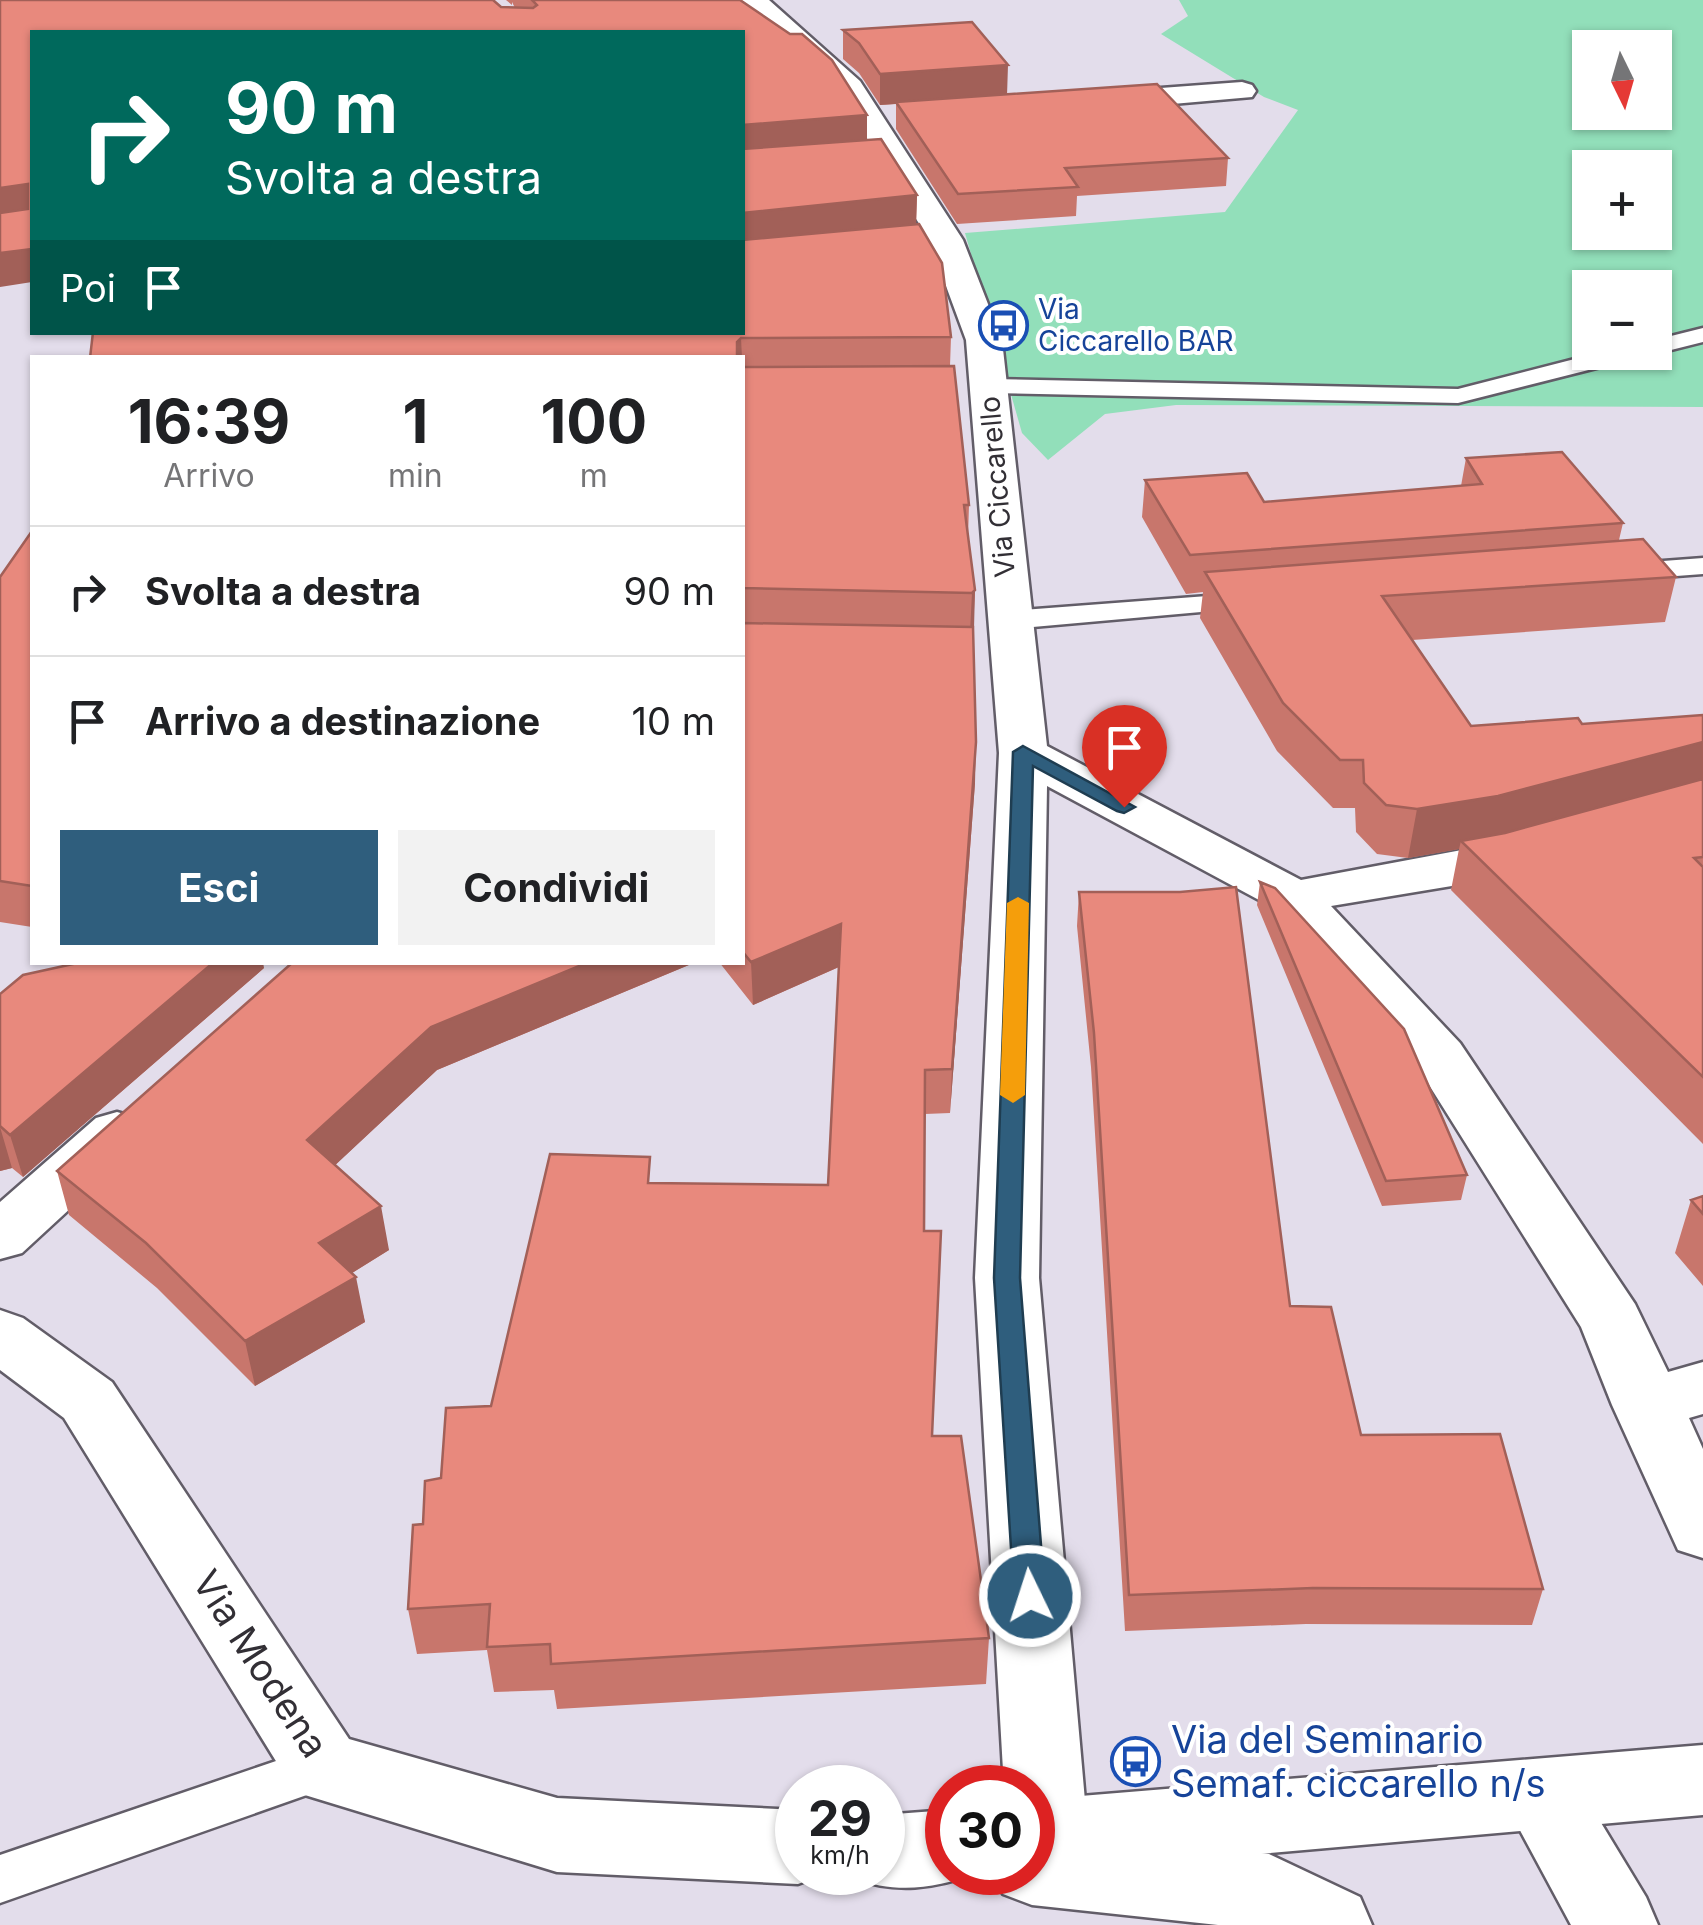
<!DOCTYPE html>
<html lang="it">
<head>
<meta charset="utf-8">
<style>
  :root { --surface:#fff; --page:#f2f2f2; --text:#202124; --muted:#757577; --line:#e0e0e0; --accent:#2f5e7d }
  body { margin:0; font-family:Inter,sans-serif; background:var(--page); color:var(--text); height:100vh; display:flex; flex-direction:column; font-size:38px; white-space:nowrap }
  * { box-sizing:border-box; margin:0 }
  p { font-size:32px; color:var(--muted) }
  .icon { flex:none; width:55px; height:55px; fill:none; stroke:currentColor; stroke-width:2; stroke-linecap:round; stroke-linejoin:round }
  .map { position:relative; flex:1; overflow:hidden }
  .details { position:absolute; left:30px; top:355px; width:715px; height:610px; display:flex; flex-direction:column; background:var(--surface); border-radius:0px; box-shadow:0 2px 8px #0004 }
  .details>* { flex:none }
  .hud { position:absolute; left:30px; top:30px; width:715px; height:305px; border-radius:0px; box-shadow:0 2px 8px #0004; background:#00695c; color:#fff; overflow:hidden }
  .needle { width:65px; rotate:175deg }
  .tools { position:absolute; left:1572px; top:30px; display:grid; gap:20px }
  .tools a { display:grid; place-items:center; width:100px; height:100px; border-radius:0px; background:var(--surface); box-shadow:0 2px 8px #0004; font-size:50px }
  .speed { position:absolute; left:775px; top:1765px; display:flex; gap:20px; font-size:50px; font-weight:700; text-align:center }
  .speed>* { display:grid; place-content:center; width:130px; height:130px; border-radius:50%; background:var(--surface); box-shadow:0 2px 8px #0004; line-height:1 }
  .speed small { font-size:25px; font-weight:400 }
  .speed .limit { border:15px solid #d22; background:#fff; color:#111 }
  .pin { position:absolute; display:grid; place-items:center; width:85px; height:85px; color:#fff; margin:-102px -42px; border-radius:50% 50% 50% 0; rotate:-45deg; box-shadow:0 0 10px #0007 }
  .pin .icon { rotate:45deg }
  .me { position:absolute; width:110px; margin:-55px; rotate:356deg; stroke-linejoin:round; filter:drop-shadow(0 0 8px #0008) }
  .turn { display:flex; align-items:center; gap:35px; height:210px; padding:0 30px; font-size:45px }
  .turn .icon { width:130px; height:130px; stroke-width:2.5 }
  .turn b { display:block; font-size:70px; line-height:85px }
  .then { display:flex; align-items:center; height:95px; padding:0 30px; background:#0003; gap:20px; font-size:38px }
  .eta { display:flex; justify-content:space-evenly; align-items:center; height:170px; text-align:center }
  .eta b { font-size:60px; font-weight:700; line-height:70px }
  .button { display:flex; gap:20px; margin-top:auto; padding:20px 30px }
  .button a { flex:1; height:115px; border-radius:0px; background:var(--accent); color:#fff; font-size:40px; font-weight:700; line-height:115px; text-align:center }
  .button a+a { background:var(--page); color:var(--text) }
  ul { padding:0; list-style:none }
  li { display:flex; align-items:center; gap:30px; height:130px; padding:0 30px; border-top:2px solid var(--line) }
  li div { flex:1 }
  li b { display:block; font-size:38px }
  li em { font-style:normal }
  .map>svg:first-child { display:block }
  .green { fill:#92dfba; fill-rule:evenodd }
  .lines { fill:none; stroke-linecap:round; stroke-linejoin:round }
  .service-casing { stroke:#625d68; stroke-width:5 }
  .minor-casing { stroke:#625d68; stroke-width:5 }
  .tertiary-casing { stroke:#625d68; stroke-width:5 }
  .secondary-casing { stroke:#625d68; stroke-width:5 }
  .service { fill:#fff; fill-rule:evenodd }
  .minor { fill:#fff; fill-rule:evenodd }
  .tertiary { fill:#fff; fill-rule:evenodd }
  .secondary { fill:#fff; fill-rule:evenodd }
  .wall { fill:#c8766c }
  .shaded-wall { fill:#a26058 }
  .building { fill:#e8897d; stroke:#a26058; stroke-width:2.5 }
  .route { fill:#2f5e7d; stroke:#1f3d51; stroke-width:2.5 }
  .slow { fill:#f59e0b }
  .labels { text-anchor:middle; stroke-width:8; stroke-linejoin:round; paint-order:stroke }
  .far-transit-label { font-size:28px; fill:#164399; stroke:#fff; text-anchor:start }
  .far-street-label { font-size:28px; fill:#322f35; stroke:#fff }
  .near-street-label { font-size:38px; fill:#322f35; stroke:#fff }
  .near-transit-label { font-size:38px; fill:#164399; stroke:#fff; text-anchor:start }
</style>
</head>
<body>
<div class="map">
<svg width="1703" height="1925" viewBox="0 0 1703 1925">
  <rect width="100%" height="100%" fill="#e3ddeb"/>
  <path class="green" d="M 1179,0 L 1703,0 L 1703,407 L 1176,405 L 1105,414 L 1048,460 L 1022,433 L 965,233 L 1225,212 L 1298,110 L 1264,97 L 1161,34 L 1188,16 ZM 1590,48 L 1655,48 L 1655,112 L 1590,112 ZM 1590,168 L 1655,168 L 1655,232 L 1590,232 ZM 1590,288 L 1655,288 L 1655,352 L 1590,352 Z"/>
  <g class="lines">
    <defs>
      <path id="service" d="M 1703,328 L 1703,342 L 1655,354 L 1649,352 L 1655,352 L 1655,340 Z
        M 1602,352 L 1643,352 L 1640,357 L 1458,403 L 989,393 L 977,386 L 989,379 L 1458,389 Z
        M 1703,558 L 1703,574 L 1623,580 L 1609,572 L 1623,564 Z
        M 1247,593 L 1261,601 L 1257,607 L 1009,629 L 999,626 L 995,620 L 999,614 L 1009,611 Z
        M 323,1745 L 341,1751 L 348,1767 L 341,1783 L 0,1903 L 0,1855 Z"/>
      <path id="minor" d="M 740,0 L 769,0 L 860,81 L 963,240 L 1002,340 L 1047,746 L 1301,880 L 1526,838 L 1544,843 L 1552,854 L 1544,865 L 1494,879 L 1331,906 L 1460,1043 L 1635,1304 L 1668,1372 L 1703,1362 L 1703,1414 L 1689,1418 L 1703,1449 L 1703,1558 L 1678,1550 L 1612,1405 L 1581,1327 L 1419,1069 L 1274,908 L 1047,786 L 1039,1278 L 1088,1835 L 1076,1861 L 1047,1872 L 1032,1866 L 1032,1788 L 1004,1788 L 975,1278 L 999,753 L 966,340 L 929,240 L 835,86 Z
        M 1242,82 L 1252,85 L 1256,91 L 1252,97 L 1093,111 L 1083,108 L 1078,102 L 1083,96 L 1093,93 Z
        M 117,1112 L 138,1118 L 147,1132 L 138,1146 L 22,1253 L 0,1259 L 0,1202 L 96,1118 Z"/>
      <path id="tertiary" d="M 1541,1759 L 1569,1770 L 1646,1897 L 1658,1925 L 1571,1925 L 1501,1795 L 1513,1770 Z
        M 1032,1829 L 1269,1854 L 1360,1897 L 1372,1925 L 1218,1925 L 1032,1905 L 1003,1894 L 993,1872 L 1032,1872 Z"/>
      <path id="secondary" d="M 0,1310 L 23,1318 L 112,1382 L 349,1739 L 557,1798 L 798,1810 L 798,1872 L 827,1873 L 798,1884 L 557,1872 L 295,1792 L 64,1418 L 0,1370 Z
        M 1703,1745 L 1703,1815 L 1032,1874 L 1028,1872 L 1032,1872 L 1032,1800 Z
        M 948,1810 L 948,1872 L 977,1873 C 935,1889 895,1894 853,1878 L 850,1872 L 882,1872 L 882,1815 Z"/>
    </defs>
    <use href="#service" class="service-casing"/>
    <use href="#minor" class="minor-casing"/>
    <use href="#tertiary" class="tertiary-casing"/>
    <use href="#secondary" class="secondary-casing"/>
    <use href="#service" class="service"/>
    <use href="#minor" class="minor"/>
    <use href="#tertiary" class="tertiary"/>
    <use href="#secondary" class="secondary"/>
  </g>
  <path class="wall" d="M 506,0 L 740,0 L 867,115 L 867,140 L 917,195 L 916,224 L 951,337 L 950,366 L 969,505 L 968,537 L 975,590 L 973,629 L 975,783 L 950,1113 L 925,1114 L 924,1231 L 933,1436 L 989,1638 L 986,1684 L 557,1709 L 554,1690 L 494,1692 L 487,1650 L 417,1654 L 408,1609 L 423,1524 L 441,1478 L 652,1183 L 828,1185 L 839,967 L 753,1005 L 719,962 L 742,962 L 742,358 L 90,358 L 742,32 L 20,283 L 501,7 L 515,8 L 512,2 L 512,5 Z
    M 843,30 L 1007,94 L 1228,158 L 1226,186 L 1077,196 L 1076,216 L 957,224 L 896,129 L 896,104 L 880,105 L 859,73 L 843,59 Z
    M 1466,458 L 1623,523 L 1619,540 L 1676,577 L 1665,622 L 1412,640 L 1471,726 L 1582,724 L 1703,715 L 1703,1144 L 1451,890 L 1459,849 L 1408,858 L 1377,854 L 1356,832 L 1355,808 L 1333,808 L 1277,751 L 1200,618 L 1203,592 L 1186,594 L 1142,517 L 1145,480 L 1264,502 L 1461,486 Z
    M 32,531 L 32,927 L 0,922 L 0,577 Z
    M 1260,882 L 1467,1175 L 1461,1200 L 1382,1206 L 1257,905 Z
    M 1079,892 L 1290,1306 L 1361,1435 L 1543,1589 L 1532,1625 L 1306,1624 L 1125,1631 L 1091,1067 L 1077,926 Z
    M 293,962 L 696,962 L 437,1070 L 335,1165 L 389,1250 L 352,1273 L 365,1322 L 255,1386 L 157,1288 L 69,1215 L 57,1171 Z
    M 264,968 L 23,1177 L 12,1168 L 0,1171 L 0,994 Z
    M 1703,1196 L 1703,1286 L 1675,1253 L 1691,1200 Z"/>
  <path class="shaded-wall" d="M 1008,65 L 1007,96 L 880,105 L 880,74 Z
    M 867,115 L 867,145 L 742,155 L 742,125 Z
    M 28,184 L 32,206 L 0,220 L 0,188 Z
    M 917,195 L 916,226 L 742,245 L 742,213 Z
    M 32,249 L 32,282 L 0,287 L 0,253 Z
    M 741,338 L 742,358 L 737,358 L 737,342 Z
    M 975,590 L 974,629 L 970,632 L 972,593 Z
    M 976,742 L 975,783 L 950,1113 L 952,1069 Z
    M 1703,742 L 1703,787 L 1488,844 L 1461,841 L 1459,849 L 1408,858 L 1417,809 Z
    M 841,924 L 841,966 L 753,1005 L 751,962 Z
    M 214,962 L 263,962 L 264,968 L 23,1177 L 10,1135 Z
    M 589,962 L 696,962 L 437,1070 L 315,1184 L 307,1140 L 431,1027 Z
    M 0,1127 L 12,1168 L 0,1171 Z
    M 381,1206 L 389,1250 L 328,1288 L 319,1243 Z
    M 356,1277 L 365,1322 L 255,1386 L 245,1341 Z"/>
  <path class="building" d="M 0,0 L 493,0 L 501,7 L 533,8 L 537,5 L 532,0 L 740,0 L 790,34 L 802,34 L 832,60 L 867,115 L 742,125 L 742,32 L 32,32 L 32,249 L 0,253 L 0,213 L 28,209 L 28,184 L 0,188 Z
    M 972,22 L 1008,65 L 880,74 L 859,43 L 843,30 Z
    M 1157,84 L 1228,158 L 1065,168 L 1078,187 L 958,194 L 896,102 Z
    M 881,139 L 917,195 L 742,213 L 742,149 Z
    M 919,224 L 942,263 L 951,337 L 741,338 L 737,342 L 737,358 L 90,358 L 93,332 L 742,332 L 742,240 Z
    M 954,366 L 969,505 L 964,505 L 975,590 L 972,593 L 742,588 L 742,367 Z
    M 1562,452 L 1623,523 L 1190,555 L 1145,480 L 1247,473 L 1264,502 L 1482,484 L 1466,458 Z
    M 32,531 L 32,886 L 0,881 L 0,577 Z
    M 1643,539 L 1676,577 L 1382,596 L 1471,726 L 1578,718 L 1582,724 L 1703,715 L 1703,742 L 1498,796 L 1417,809 L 1386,805 L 1364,783 L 1363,760 L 1340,760 L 1283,703 L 1205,572 Z
    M 742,623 L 973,627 L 976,742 L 952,1069 L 925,1070 L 924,1231 L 941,1231 L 932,1436 L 961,1436 L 989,1638 L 551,1664 L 550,1644 L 487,1647 L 490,1604 L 408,1609 L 413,1525 L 423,1524 L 425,1481 L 441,1478 L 446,1408 L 491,1406 L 550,1154 L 650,1157 L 648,1183 L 828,1185 L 841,924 L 751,962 L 742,951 Z
    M 1703,779 L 1703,857 L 1694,858 L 1703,867 L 1703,1077 L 1461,841 L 1505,833 Z
    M 1260,882 L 1275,888 L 1404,1029 L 1467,1175 L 1386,1181 Z
    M 1236,887 L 1290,1306 L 1331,1307 L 1361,1435 L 1500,1434 L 1543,1589 L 1313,1588 L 1129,1595 L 1094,1033 L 1079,892 L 1180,892 Z
    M 82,962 L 214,962 L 10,1135 L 0,1126 L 0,994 L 23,975 Z
    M 293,962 L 589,962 L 431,1027 L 307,1140 L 381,1206 L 319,1243 L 356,1277 L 245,1341 L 146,1243 L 57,1171 Z
    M 1703,1196 L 1703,1214 L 1691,1200 Z"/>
  <path class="route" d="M 1023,746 L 1135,807 L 1124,813 L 1117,811 L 1033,766 L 1020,1278 L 1045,1596 L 1041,1605 L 1030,1609 L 1019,1605 L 1014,1596 L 994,1278 L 1013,752 Z"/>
  <path class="slow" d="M 1018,897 L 1029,903 L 1025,1095 L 1013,1103 L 1000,1095 L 1007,903 Z"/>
  <defs>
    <symbol id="bus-ring" viewBox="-11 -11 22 22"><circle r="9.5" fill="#fff" stroke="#1a4fb4" stroke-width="1.5"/><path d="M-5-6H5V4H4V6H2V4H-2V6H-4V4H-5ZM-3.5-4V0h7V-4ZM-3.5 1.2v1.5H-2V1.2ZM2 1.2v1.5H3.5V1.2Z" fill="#1a4fb4"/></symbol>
  </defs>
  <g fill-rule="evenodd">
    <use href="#bus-ring" x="976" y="298" width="55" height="55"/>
    <use href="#bus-ring" x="1108" y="1734" width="55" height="55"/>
  </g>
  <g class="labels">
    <g class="far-transit-label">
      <text x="1038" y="319">Via<tspan x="1038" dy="32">Ciccarello BAR</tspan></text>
    </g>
    <g class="far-street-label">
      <text transform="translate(997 487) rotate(-95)" y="10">Via Ciccarello</text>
    </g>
    <g class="near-street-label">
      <text transform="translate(260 1664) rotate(57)" y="13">Via Modena</text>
    </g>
    <g class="near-transit-label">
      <text x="1171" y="1753">Via del Seminario<tspan x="1171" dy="44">Semaf. ciccarello n/s</tspan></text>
    </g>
  </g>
</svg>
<div class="tools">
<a><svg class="needle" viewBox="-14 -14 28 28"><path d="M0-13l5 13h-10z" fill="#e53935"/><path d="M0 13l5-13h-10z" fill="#757577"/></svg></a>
<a>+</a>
<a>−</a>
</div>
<div class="speed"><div>29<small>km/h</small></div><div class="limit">30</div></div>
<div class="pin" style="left:1124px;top:807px;background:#d93025"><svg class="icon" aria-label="arrive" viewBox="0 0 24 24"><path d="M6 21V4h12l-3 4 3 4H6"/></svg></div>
<svg class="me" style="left:1030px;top:1596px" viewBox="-20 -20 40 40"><circle r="17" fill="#2f5e7d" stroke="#fff" stroke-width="3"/><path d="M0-11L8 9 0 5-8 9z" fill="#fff"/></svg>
<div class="hud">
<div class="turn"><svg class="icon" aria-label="right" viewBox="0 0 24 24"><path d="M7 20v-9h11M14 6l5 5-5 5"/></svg><div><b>90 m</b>Svolta a destra</div></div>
<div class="then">Poi<svg class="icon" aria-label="arrive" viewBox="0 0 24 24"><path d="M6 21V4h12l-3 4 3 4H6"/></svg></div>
</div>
<section class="details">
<div class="eta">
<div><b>16:39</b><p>Arrivo</p></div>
<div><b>1</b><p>min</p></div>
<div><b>100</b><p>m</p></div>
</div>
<ul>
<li><svg class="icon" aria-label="right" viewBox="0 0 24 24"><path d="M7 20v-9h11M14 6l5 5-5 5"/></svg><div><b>Svolta a destra</b></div><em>90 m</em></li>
<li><svg class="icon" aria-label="arrive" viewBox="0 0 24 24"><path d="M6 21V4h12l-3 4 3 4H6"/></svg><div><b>Arrivo a destinazione</b></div><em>10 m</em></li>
</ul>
<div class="button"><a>Esci</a><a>Condividi</a></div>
</section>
</div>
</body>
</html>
